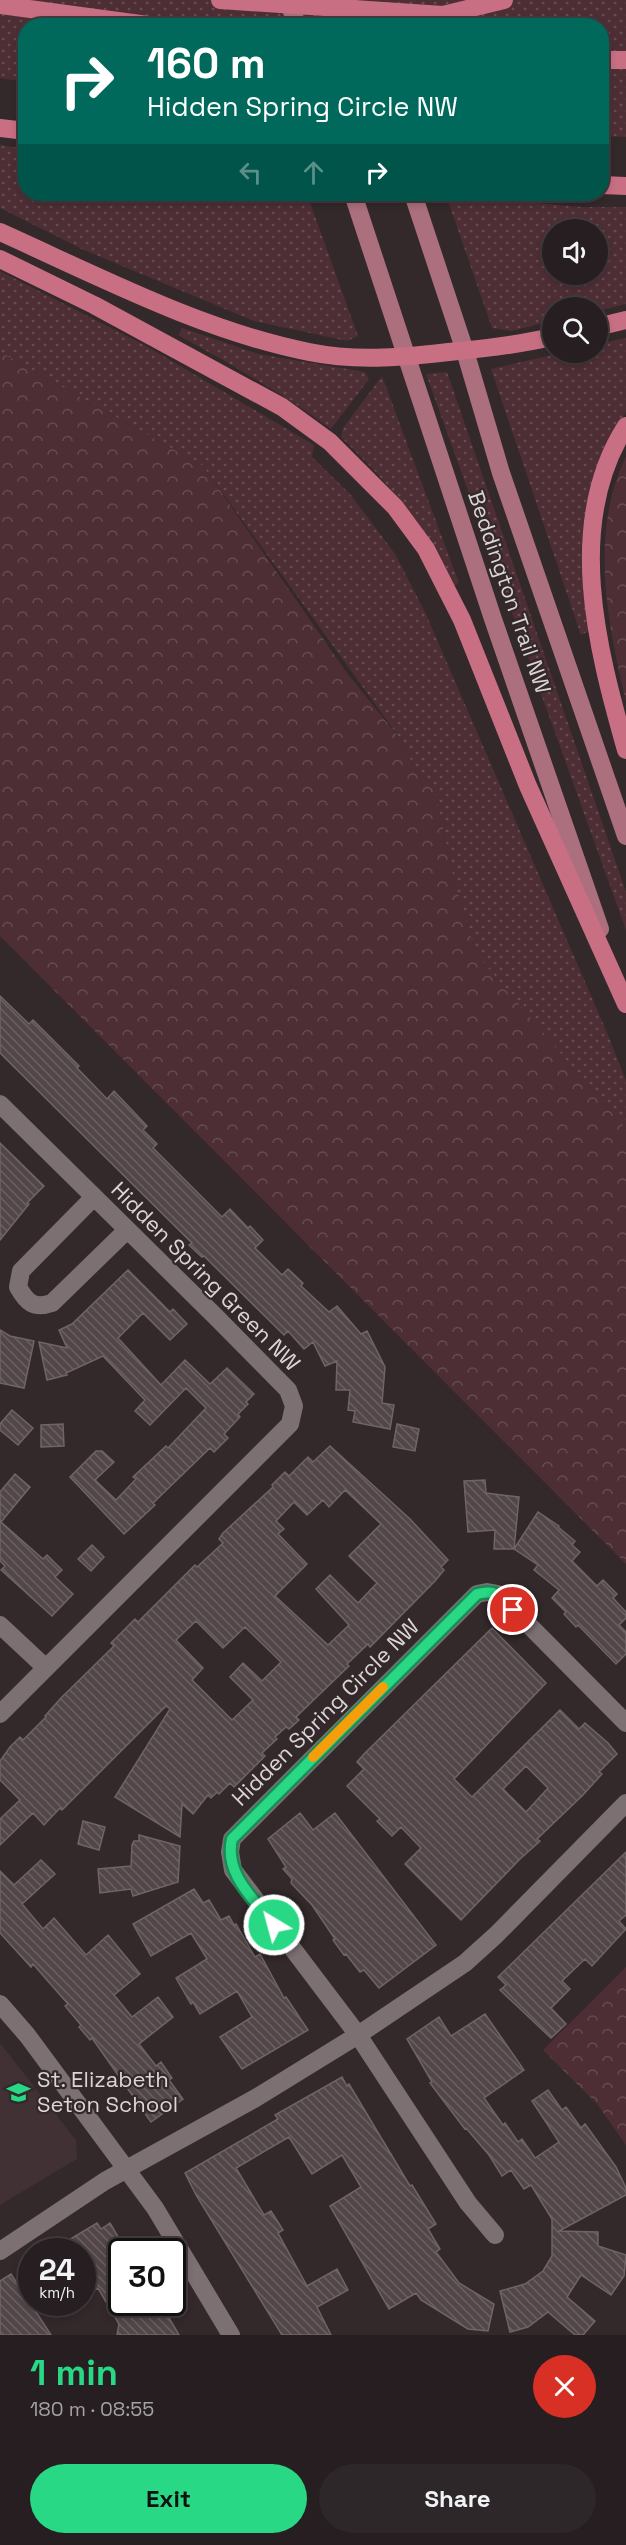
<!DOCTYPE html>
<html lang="en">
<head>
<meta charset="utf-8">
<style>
  :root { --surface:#261e20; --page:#2e2729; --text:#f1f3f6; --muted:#a4a2a5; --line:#423c3e; --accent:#28d885 }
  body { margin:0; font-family:"Space Grotesk",sans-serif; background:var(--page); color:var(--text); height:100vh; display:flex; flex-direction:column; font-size:22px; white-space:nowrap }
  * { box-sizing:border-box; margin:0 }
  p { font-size:20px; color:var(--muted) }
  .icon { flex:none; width:33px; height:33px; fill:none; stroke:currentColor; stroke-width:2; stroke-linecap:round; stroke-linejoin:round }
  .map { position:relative; height:2335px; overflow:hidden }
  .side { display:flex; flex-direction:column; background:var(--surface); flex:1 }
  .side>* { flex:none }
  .banner { position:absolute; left:18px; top:18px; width:591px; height:183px; border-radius:24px; box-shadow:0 3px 9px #0003,0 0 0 2px var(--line); background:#00695c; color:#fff; overflow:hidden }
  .tools { position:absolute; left:542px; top:219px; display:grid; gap:12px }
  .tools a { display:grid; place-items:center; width:66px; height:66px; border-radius:50%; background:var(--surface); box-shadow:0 3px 9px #0003,0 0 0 2px var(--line); font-size:30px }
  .speed { position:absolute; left:18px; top:2238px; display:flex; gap:12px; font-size:30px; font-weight:700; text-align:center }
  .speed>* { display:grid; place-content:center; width:78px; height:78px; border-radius:50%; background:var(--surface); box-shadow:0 3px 9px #0003,0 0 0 2px var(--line); line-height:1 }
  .speed small { font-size:15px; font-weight:400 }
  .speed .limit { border:3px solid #111; border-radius:9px; background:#fff; color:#111 }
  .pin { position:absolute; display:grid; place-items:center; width:51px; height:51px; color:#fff; margin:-26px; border:3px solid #fff; border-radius:50%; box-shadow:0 2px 6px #0007 }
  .me { position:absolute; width:66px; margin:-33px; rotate:323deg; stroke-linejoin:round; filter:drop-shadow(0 0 4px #0008) }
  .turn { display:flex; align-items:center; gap:21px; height:126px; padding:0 30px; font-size:27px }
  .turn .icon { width:78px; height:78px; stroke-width:2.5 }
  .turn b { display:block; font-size:42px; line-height:51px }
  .lanes { display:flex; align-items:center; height:57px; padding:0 30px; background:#0003; justify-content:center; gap:30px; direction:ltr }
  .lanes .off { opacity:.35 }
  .round { display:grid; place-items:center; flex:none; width:63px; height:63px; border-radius:32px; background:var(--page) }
  .overview { display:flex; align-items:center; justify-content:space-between; height:102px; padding:0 30px }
  h1 { font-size:36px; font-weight:700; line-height:45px; color:var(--accent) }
  .button { display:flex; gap:12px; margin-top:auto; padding:12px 30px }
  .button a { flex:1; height:69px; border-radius:36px; background:var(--accent); color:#111; font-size:24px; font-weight:700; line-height:69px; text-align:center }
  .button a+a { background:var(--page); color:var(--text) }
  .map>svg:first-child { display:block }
  .built { fill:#423134 }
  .grass { fill:url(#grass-dots); fill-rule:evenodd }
  .park { fill:url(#park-crowns) }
  .building { fill:url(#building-back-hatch); stroke:#706466; stroke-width:1.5; fill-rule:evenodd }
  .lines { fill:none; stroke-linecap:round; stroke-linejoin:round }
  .minor { stroke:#7d7072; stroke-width:18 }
  .major { stroke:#ab6f7d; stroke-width:18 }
  .highway { stroke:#c96f84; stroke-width:18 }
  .route-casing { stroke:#1a8c56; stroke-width:15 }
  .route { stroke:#28d885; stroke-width:10 }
  .slow { stroke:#f59e0b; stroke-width:10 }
  .labels { text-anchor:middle; stroke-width:4.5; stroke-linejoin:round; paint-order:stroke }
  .street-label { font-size:22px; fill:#dcd5d6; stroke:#33282a }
  .poi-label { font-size:22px; fill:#dcd5d6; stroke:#33282a; text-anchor:start }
</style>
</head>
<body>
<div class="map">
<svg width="626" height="2335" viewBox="0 0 626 2335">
  <defs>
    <pattern id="grass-dots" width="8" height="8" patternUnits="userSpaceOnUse" patternTransform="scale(1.5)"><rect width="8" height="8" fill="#4e2e35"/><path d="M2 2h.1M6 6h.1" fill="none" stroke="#674b52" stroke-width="1.8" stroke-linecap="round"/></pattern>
    <pattern id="park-crowns" width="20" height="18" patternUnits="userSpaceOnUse" patternTransform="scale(1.5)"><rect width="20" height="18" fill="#4e2e35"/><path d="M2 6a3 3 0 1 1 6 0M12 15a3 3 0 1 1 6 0" fill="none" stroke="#674b52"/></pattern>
    <pattern id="building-back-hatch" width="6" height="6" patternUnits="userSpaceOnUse" patternTransform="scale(1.5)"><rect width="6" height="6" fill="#524648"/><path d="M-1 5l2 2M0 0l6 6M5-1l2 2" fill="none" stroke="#6a6062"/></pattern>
  </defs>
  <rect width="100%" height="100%" fill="#33282a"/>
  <path class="built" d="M 0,2043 L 76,2140 L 77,2159 L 0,2205 Z"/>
  <path class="grass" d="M 0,0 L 626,0 L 626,137 L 602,136 L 602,26 L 26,26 L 25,82 L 0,78 Z
    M 0,145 L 25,149 L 26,194 L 307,194 L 358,336 L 347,341 L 254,321 L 84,250 L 0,208 Z
    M 446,195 L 582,207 L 626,207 L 626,304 L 597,311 L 597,308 L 552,308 L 552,321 L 511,331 L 492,328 ZM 552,230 L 597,230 L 597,274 L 552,274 Z
    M 0,271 L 146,346 L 314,445 L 312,457 L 350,494 L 395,554 L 425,612 L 608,1035 L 626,1081 L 626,1132 L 476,954 L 455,884 L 435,791 L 414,767 L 401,740 L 203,466 L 0,352 Z
    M 182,328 L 258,354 L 365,372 L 369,379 L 331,429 C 283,393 230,364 178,335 Z
    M 626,338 C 626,354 626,398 626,411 C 621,426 608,441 602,455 C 577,512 578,571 589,631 L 581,635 L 491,369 L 561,353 L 597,352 L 597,344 Z
    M 447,372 L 626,892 L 626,930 L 426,374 Z
    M 382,376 L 459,583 L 452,587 L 403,504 L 373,469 L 341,437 L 343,428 Z"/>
  <path class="park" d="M 0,352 L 203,466 L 347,673 L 401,740 L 414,767 L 435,791 L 455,884 L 476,954 L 624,1127 L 626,1132 L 626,1564 L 0,936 Z
    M 626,456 L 626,702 C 607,620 589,535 626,456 Z
    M 626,1967 L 626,2145 L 597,2104 L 543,2050 Z"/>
  <path class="building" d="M 0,996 L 29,1024 L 33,1020 L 79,1066 L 77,1068 L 107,1099 L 114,1091 L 147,1126 L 143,1130 L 157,1144 L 153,1148 L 222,1217 L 230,1209 L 248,1228 L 250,1226 L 263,1240 L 255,1248 L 282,1275 L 288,1269 L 303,1283 L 301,1286 L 329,1312 L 337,1306 L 361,1334 L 367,1331 L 385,1367 L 382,1403 L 394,1405 L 390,1429 L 353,1422 L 355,1411 L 348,1410 L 350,1390 L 336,1390 L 337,1361 L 325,1366 L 313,1342 L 304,1349 L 288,1331 L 284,1335 L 204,1256 L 202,1257 L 189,1245 L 192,1243 L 0,1053 Z
    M 0,1143 L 44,1186 L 27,1203 L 29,1204 L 0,1240 Z
    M 128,1270 L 170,1312 L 173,1309 L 187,1324 L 170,1340 L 143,1313 L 118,1338 L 161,1385 L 185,1360 L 210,1384 L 227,1368 L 254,1394 L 246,1402 L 248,1404 L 238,1414 L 240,1417 L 224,1434 L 228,1438 L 214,1452 L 210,1448 L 153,1503 L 155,1505 L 124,1534 L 70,1477 L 96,1451 L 102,1451 L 114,1462 L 95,1480 L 116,1500 L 136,1479 L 133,1477 L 166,1446 L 168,1448 L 206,1408 L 186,1388 L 150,1425 L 135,1411 L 145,1400 L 103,1356 L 66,1373 L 67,1375 L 47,1380 L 39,1342 L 67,1348 L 59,1330 L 72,1324 Z
    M 0,1330 L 10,1336 L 34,1341 L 24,1388 L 0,1383 Z
    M 12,1410 L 33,1428 L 18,1445 L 0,1430 L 0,1424 Z
    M 63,1424 L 64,1446 L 41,1447 L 41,1425 Z
    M 397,1424 L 419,1429 L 415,1451 L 393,1447 Z
    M 330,1446 L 410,1519 L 448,1560 L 441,1567 L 444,1570 L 435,1581 L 370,1647 L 368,1644 L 347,1664 L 349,1666 L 296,1717 L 299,1720 L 289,1729 L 286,1727 L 275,1737 L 277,1739 L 262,1753 L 265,1756 L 234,1787 L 230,1783 L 219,1794 L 217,1792 L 211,1798 L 208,1795 L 193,1814 L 182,1804 L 180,1837 L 115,1797 L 170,1709 L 166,1706 L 62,1810 L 60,1808 L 44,1825 L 33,1813 L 0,1845 L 0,1819 L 20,1800 L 0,1780 L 0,1761 L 10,1747 L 20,1737 L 23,1740 L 46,1717 L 45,1716 L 61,1698 L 114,1646 L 111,1643 L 135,1619 L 138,1622 L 195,1565 L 197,1567 L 223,1543 L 219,1539 L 223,1533 L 273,1487 L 272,1485 L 285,1472 L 289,1476 L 308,1457 L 313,1462 ZM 345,1490 L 381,1524 L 349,1556 L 377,1583 L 358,1603 L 330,1575 L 316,1589 L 349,1625 L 328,1645 L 275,1596 L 307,1564 L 278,1534 L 284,1529 L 276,1521 L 294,1502 L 307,1515 L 323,1500 L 329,1507 ZM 196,1621 L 223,1648 L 245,1627 L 281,1662 L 262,1681 L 243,1663 L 230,1677 L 253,1700 L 232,1720 L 192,1680 L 203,1668 L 176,1640 Z
    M 15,1474 L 30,1487 L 1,1522 L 43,1559 L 47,1555 L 62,1570 L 55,1577 L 73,1594 L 52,1616 L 1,1570 L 5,1566 L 0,1561 L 0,1492 Z
    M 485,1480 L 486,1493 L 519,1497 L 514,1549 L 538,1512 L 559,1526 L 558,1527 L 575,1541 L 572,1545 L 580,1552 L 572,1561 L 597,1586 L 603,1580 L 617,1594 L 613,1598 L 626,1612 L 626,1618 L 619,1625 L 626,1632 L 626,1654 L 616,1664 L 578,1625 L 576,1627 L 564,1614 L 566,1612 L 552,1598 L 559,1590 L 534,1570 L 538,1565 L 514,1549 L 494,1549 L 495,1530 L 468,1532 L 464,1481 Z
    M 92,1545 L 104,1557 L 91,1571 L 78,1559 Z
    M 492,1628 L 546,1683 L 454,1779 L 472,1797 L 560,1710 L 579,1729 L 585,1723 L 608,1743 L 617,1754 L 599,1772 L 602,1774 L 583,1795 L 537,1839 L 540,1841 L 520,1859 L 461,1920 L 405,1864 L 421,1848 L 401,1827 L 392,1836 L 377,1821 L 380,1819 L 347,1786 L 364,1769 L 357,1762 L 364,1754 ZM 526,1766 L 548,1788 L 526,1812 L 503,1789 Z
    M 300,1813 L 313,1830 L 335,1813 L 436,1945 L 379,1988 L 364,1970 L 360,1972 L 346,1954 L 344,1955 L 333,1940 L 335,1939 L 312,1905 L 291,1883 L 292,1879 L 283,1869 L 286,1867 L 268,1839 Z
    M 83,1821 L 105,1827 L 99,1850 L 78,1844 Z
    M 139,1835 L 180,1846 L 178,1882 L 133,1896 L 131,1889 L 100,1893 L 98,1869 L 131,1866 L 132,1845 L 134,1841 L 139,1841 Z
    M 626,1852 L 626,1915 L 619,1921 L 626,1929 L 592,1966 L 585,1959 L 562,1981 L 570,1989 L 551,2008 L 566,2024 L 551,2038 L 500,1990 L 506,1985 L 498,1977 Z
    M 41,1860 L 55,1874 L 22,1904 L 43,1929 L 54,1918 L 86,1955 L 108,1935 L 140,1974 L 114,1995 L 132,2017 L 158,1997 L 173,2017 L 139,2044 L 156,2066 L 161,2062 L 172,2078 L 169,2080 L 183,2099 L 151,2122 L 92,2038 L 90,2040 L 79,2027 L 81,2025 L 65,2006 L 68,2004 L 33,1964 L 31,1967 L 0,1933 L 0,1871 L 14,1885 Z
    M 194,1889 L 203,1903 L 209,1900 L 221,1920 L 229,1916 L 234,1925 L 236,1924 L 255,1957 L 260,1954 L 284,1998 L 286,1997 L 308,2030 L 242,2069 L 220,2037 L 252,2017 L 237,1991 L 200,2014 L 193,2002 L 191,2004 L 176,1978 L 207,1959 L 191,1933 L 151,1956 L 133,1924 Z
    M 485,2014 L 524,2070 L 484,2098 L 503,2125 L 505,2123 L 518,2142 L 522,2139 L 535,2158 L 559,2142 L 532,2101 L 548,2090 L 562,2110 L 566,2107 L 581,2128 L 585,2124 L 616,2167 L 626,2188 L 626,2195 L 559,2231 L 598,2232 L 598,2246 L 626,2255 L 624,2276 L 611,2295 L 581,2275 L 567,2297 L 595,2321 L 583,2335 L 575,2335 L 548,2312 L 528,2327 L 510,2332 L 500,2291 L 525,2284 L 543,2271 L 552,2256 L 552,2219 L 531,2185 L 524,2189 L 511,2170 L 502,2176 L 489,2155 L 466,2128 L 465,2129 L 430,2083 L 432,2082 L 407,2039 L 439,2017 L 451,2036 Z
    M 342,2077 L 347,2086 L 349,2084 L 410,2186 L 412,2185 L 436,2224 L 428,2229 L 440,2249 L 436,2252 L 459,2283 L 494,2304 L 488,2331 L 468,2329 L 421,2300 L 416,2293 L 389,2309 L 330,2206 L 361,2187 L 342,2155 L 312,2174 L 289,2137 L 236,2168 L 264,2215 L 271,2211 L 283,2230 L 278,2233 L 307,2286 L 337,2269 L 348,2290 L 317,2307 L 331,2335 L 282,2335 L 196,2195 L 185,2173 L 278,2119 L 275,2115 Z
    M 97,2223 L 101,2229 L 110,2223 L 127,2252 L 122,2252 L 122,2302 L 160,2302 L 179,2335 L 117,2335 L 119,2324 L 109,2307 L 98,2288 L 91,2293 L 82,2278 L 82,2252 L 49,2252 Z
    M 11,2274 L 29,2301 L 51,2335 L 0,2335 L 0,2281 Z"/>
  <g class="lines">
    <path class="minor" d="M 0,1104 L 216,1317 L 288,1390 L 294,1406 L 290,1424 L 0,1714
      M 94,1197 L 21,1271 L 18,1287 C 27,1303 34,1309 52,1303 L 127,1230
      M 0,1625 L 46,1668
      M 0,2004 L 27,2035 L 155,2208 L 231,2335
      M 495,2235 L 468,2203 L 358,2035 L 233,1870 L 230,1852 L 232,1839 L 477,1594 L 487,1592 L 498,1594 L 626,1723
      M 0,2251 L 105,2181 L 254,2099 L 358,2035 L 465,1963 L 496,1935 L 626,1803"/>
    <path class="major" d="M 288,0 L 297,26
      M 348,0 L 357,26
      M 353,194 L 493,619 L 600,929
      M 413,194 L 465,351 L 501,473 L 626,836"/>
    <path class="highway" d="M 220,0 L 443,15 L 504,0
      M 0,5 L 155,26
      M 602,60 L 626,60
      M 0,128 L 26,131
      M 602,185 L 626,186
      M 0,232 C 98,276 203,331 309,352 C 358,362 408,357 458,351 C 490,348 521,344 552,337
      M 0,259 L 94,305 L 282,407 L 330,442 L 395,507 L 426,549 L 462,620 L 528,786 L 626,1004
      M 597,327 L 626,320
      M 626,426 C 564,523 597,648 626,750"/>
  </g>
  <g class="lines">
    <defs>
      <path id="route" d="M 274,1925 C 254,1899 224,1874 232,1839 L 477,1594 C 497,1589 500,1596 513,1610"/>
    </defs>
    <use href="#route" class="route-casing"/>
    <use href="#route" class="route"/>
    <path class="slow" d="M 313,1757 L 383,1687"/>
  </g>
  <defs>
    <symbol id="school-bare" viewBox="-9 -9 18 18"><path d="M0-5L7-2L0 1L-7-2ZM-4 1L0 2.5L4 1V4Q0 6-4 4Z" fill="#28d885" stroke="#33282a" stroke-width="2.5" paint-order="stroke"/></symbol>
  </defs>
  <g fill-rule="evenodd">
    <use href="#school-bare" x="2" y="2076" width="33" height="33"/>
  </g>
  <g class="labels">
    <g class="street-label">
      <text transform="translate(510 592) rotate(71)" y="8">Beddington Trail NW</text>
      <text transform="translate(206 1276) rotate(45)" y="8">Hidden Spring Green NW</text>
      <text transform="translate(325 1712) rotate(-45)" y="8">Hidden Spring Circle NW</text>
    </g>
    <g class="poi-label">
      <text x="37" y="2087">St. Elizabeth<tspan x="37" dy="25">Seton School</tspan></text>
    </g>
  </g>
</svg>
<div class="tools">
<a><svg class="icon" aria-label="sound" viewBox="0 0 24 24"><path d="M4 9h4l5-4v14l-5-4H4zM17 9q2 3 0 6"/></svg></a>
<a><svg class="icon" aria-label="search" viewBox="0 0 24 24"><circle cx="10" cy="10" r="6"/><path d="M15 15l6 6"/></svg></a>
</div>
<div class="speed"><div>24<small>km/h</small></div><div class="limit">30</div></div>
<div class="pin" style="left:513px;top:1610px;background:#d93025"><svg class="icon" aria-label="arrive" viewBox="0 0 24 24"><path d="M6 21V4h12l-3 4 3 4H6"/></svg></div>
<svg class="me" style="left:274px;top:1925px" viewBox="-20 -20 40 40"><circle r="17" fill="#28d885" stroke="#fff" stroke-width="3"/><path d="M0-11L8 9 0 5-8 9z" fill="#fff"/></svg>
<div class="banner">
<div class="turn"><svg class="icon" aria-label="right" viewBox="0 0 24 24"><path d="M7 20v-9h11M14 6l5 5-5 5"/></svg><div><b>160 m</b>Hidden Spring Circle NW</div></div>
<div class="lanes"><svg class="icon off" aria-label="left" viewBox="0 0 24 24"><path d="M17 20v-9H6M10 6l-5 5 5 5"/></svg><svg class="icon off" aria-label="ahead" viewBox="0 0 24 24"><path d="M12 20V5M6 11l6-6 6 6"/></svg><svg class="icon" aria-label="right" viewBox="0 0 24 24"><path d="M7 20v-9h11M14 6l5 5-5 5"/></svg></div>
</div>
</div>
<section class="side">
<div class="overview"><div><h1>1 min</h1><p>180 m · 08:55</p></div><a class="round" style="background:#d93025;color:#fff"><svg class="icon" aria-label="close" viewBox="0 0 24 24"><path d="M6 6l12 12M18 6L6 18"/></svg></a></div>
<div class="button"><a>Exit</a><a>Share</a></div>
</section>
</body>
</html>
